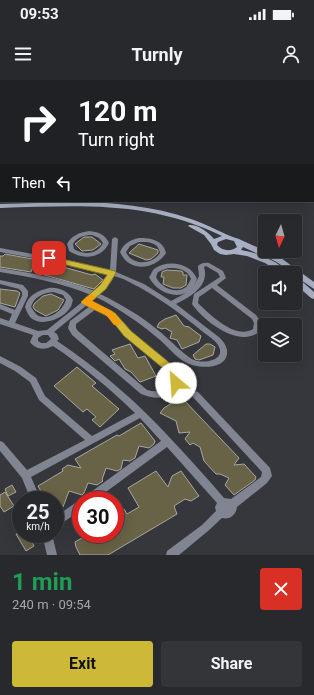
<!DOCTYPE html>
<html lang="en">
<head>
<meta charset="utf-8">
<style>
  :root { --surface:#28292d; --page:#343539; --text:#f1f3f6; --muted:#a5a6aa; --line:#444549; --accent:#ceb838 }
  body { margin:0; font-family:Roboto,sans-serif; background:var(--page); color:var(--text); height:100vh; display:flex; flex-direction:column; font-size:15px; white-space:nowrap }
  * { box-sizing:border-box; margin:0 }
  p { font-size:13px; color:var(--muted) }
  .icon { flex:none; width:22px; height:22px; fill:none; stroke:currentColor; stroke-width:2; stroke-linecap:round; stroke-linejoin:round }
  .map { position:relative; height:475px; overflow:hidden }
  .panel { display:flex; flex-direction:column; background:var(--surface); flex:1 }
  .panel>* { flex:none }
  .guide { position:absolute; left:0px; top:0px; width:314px; height:122px; box-shadow:0 4px 16px #0002,0 0 0 1px var(--line); background:#202124; color:#fff; overflow:hidden }
  .needle { width:26px; rotate:185deg }
  .controls { position:absolute; left:258px; top:134px; display:grid; gap:8px }
  .controls a { display:grid; place-items:center; width:44px; height:44px; border-radius:4px; background:var(--surface); box-shadow:0 4px 16px #0002,0 0 0 1px var(--line); font-size:20px }
  .speed { position:absolute; left:12px; top:411px; display:flex; gap:8px; font-size:20px; font-weight:700; text-align:center }
  .speed>* { display:grid; place-content:center; width:52px; height:52px; border-radius:50%; background:var(--surface); box-shadow:0 4px 16px #0002,0 0 0 1px var(--line); line-height:1 }
  .speed small { font-size:10px; font-weight:400 }
  .speed .limit { border:6px solid #d22; background:#fff; color:#111 }
  .pin { position:absolute; display:grid; place-items:center; width:34px; height:34px; color:#fff; margin:-17px; border-radius:8px; box-shadow:0 2px 6px #0006 }
  .me { position:absolute; width:44px; margin:-22px; rotate:333deg; stroke-linejoin:round; filter:drop-shadow(0 0 3px #0008) }
  .turn { display:flex; align-items:center; gap:14px; height:84px; padding:0 12px; font-size:18px }
  .turn .icon { width:52px; height:52px; stroke-width:2.5 }
  .turn b { display:block; font-size:28px; line-height:34px }
  .then { display:flex; align-items:center; height:38px; padding:0 12px; background:#0003; gap:8px; font-size:15px }
  .round { display:grid; place-items:center; flex:none; width:42px; height:42px; border-radius:4px; background:var(--page) }
  .head { display:flex; align-items:center; justify-content:space-between; height:68px; padding:0 12px }
  h1 { font-size:24px; font-weight:700; line-height:30px; color:#1e9e55 }
  .action { display:flex; gap:8px; margin-top:auto; padding:8px 12px }
  .action a { flex:1; height:46px; border-radius:4px; background:var(--accent); color:#111; font-size:16px; font-weight:700; line-height:46px; text-align:center }
  .action a+a { background:var(--page); color:var(--text) }
  .status { display:flex; justify-content:space-between; align-items:center; height:28px; padding:0 20px; background:var(--surface); direction:ltr }
  .status svg { height:11px; fill:currentColor }
  header { display:flex; justify-content:space-between; align-items:center; height:52px; padding:0 12px; background:var(--surface); font-size:18px; font-weight:700 }
  .map>svg:first-child { display:block }
  .building { fill:#686346; stroke:#a8a7a2 }
  .lines { fill:none; stroke-linecap:round; stroke-linejoin:round }
  .street { fill:#808591; fill-rule:evenodd }
  .secondary { fill:#a9b0c4; fill-rule:evenodd }
  .route { fill:#ceb838; stroke:#867824 }
  .slow { fill:#f59e0b }
</style>
</head>
<body>
<div class="status"><b>09:53</b><svg viewBox="0 0 49 12"><path d="M0 12V9h3v3zM5 12V6h3v6zM10 12V3h3v9zM15 12V0h3v12zM26 1h20v11H26zM47 4h2v5h-2z"/></svg></div>
<header><svg class="icon" aria-label="menu" viewBox="0 0 24 24"><path d="M4 6h16M4 12h16M4 18h16"/></svg>Turnly<svg class="icon" aria-label="person" viewBox="0 0 24 24"><circle cx="12" cy="8" r="4"/><path d="M4 21q1-7 8-7t8 7"/></svg></header>
<div class="map">
<svg width="314" height="475" viewBox="0 0 314 475">
  <rect width="100%" height="100%" fill="#36373c"/>
  <path class="building" d="M 84,157 L 92,157 L 101,164 L 93,170 L 82,171 L 75,164 Z
    M 139,164 L 158,170 L 158,173 L 151,179 L 146,180 L 129,173 Z
    M 5,174 L 38,180 L 37,182 L 49,183 L 92,195 L 95,194 L 103,200 L 94,209 L 41,194 L 39,190 L 32,189 L 31,192 L 0,187 L 0,176 L 3,176 Z
    M 167,190 L 181,191 L 183,192 L 183,195 L 187,195 L 186,205 L 181,208 L 173,208 L 163,204 L 164,197 L 161,197 L 162,192 Z
    M 0,209 L 17,211 L 20,213 L 15,227 L 0,223 Z
    M 51,214 L 64,220 L 58,230 L 46,236 L 35,230 L 33,227 L 34,224 L 43,216 Z
    M 176,235 L 184,246 L 189,247 L 201,256 L 199,262 L 182,269 L 177,260 L 170,258 L 172,252 L 165,248 L 162,249 L 157,247 L 159,243 L 165,239 Z
    M 130,264 L 138,278 L 145,276 L 156,296 L 140,302 L 131,292 L 125,289 L 119,279 L 115,281 L 110,276 L 115,274 L 112,270 Z
    M 206,264 L 210,264 L 215,267 L 213,275 L 199,280 L 195,279 L 193,275 Z
    M 77,287 L 96,303 L 92,306 L 119,329 L 100,347 L 92,340 L 96,337 L 87,329 L 83,332 L 54,306 Z
    M 181,317 L 239,378 L 234,385 L 244,384 L 256,397 L 255,400 L 234,415 L 225,405 L 229,398 L 220,394 L 216,394 L 204,381 L 200,367 L 193,363 L 190,365 L 185,359 L 190,352 L 179,353 L 176,341 L 160,333 L 164,328 Z
    M 141,343 L 155,361 L 154,364 L 149,368 L 139,366 L 135,378 L 130,381 L 123,380 L 121,389 L 117,391 L 106,388 L 102,400 L 103,401 L 97,405 L 88,403 L 84,413 L 82,415 L 69,411 L 63,427 L 60,429 L 55,428 L 55,420 L 46,420 L 38,406 L 63,391 L 62,389 L 68,385 L 81,388 L 75,379 L 117,355 L 119,356 Z
    M 156,391 L 168,407 L 172,396 L 181,391 L 199,416 L 191,421 L 185,419 L 174,426 L 177,434 L 108,475 L 80,475 L 76,467 L 75,462 L 82,458 L 89,461 L 101,454 L 115,454 L 115,434 L 124,429 L 127,434 L 139,427 L 128,408 Z
    M 12,405 L 16,412 L 8,416 L 5,409 Z
    M 5,412 L 14,426 L 4,432 L 0,426 L 0,415 Z
    M 16,454 L 27,454 L 34,466 L 26,471 Z"/>
  <g class="lines">
    <path class="street" d="M 68,0 L 72,0 L 72,1 L 68,1 Z
      M 313,59 L 314,59 L 314,62 L 313,62 Z
      M 89,151 C 98,152 105,154 109,163 C 101,179 83,180 69,171 L 67,164 C 72,155 79,153 89,151 ZM 92,155 L 99,158 L 103,163 C 97,175 84,175 74,169 L 73,164 C 77,157 84,155 92,155 Z
      M 115,157 L 118,159 L 116,192 L 144,204 L 171,221 L 186,213 C 172,219 155,210 149,197 C 151,195 152,191 154,189 C 168,179 191,183 197,199 L 194,206 L 199,196 L 198,186 C 200,183 206,182 209,183 L 223,191 L 226,198 L 217,205 L 256,235 L 262,243 C 261,251 258,254 251,256 C 231,262 202,239 192,224 L 194,214 L 220,197 L 218,193 L 206,186 L 204,187 C 210,206 190,217 176,224 L 220,258 C 224,262 228,268 227,274 C 225,290 196,289 185,282 C 176,277 168,267 160,260 C 140,243 120,229 96,217 L 91,222 L 105,228 L 113,233 L 133,255 L 177,289 L 181,299 C 174,319 159,321 141,314 L 72,255 L 68,248 L 70,241 L 90,226 L 87,225 L 54,252 L 57,254 L 59,259 L 57,261 C 99,289 137,322 171,359 C 189,378 207,398 224,418 L 231,419 L 261,397 L 262,392 L 192,316 L 191,314 L 192,312 L 195,311 L 198,312 L 270,388 L 272,396 L 267,403 L 237,427 C 236,435 230,440 222,438 L 208,451 L 179,475 L 166,475 L 167,471 L 202,445 L 216,431 L 215,427 L 217,423 L 167,367 L 95,420 L 81,420 L 81,430 L 55,448 L 55,437 L 78,421 L 81,419 L 82,420 L 84,417 L 161,361 L 140,338 L 31,397 L 41,420 L 31,420 L 22,398 L 0,371 L 0,361 L 3,362 L 27,390 L 85,360 L 39,320 L 30,302 L 15,291 L 0,283 L 0,276 L 21,287 L 36,298 L 45,316 L 92,356 L 135,333 C 109,308 83,286 53,266 C 45,270 36,270 30,262 L 33,255 L 0,244 L 0,238 L 9,241 L 12,234 L 0,229 L 0,224 L 15,230 L 22,216 L 22,212 L 19,209 L 0,204 L 0,200 L 23,205 L 28,211 L 28,216 L 15,243 L 38,251 L 47,250 L 91,215 C 62,203 31,197 0,192 L 0,188 C 32,193 64,199 95,211 L 106,199 L 108,194 L 49,181 L 0,172 L 0,168 L 49,177 L 110,190 L 112,159 ZM 168,188 C 178,188 187,189 191,199 C 189,202 188,205 186,207 C 176,215 160,207 156,197 L 158,192 ZM 114,196 C 123,198 131,203 139,207 C 162,220 183,235 203,252 C 208,256 216,260 219,267 C 222,273 219,278 212,280 C 207,282 200,282 194,280 C 186,277 167,257 159,251 C 141,236 121,224 100,214 L 111,202 ZM 212,208 L 252,239 L 254,243 L 253,249 C 236,260 210,235 198,223 L 199,217 ZM 96,229 L 109,237 L 128,258 L 171,293 L 173,299 C 169,311 158,313 147,310 L 78,251 L 76,248 L 76,244 ZM 43,255 L 48,255 L 51,259 L 46,263 L 41,263 L 38,261 L 38,258 Z
      M 139,158 C 151,158 163,160 166,173 C 155,190 129,193 120,172 C 124,163 130,160 139,158 ZM 139,162 C 149,162 158,162 160,173 C 152,185 132,186 126,172 L 130,166 Z
      M 49,208 C 59,207 68,211 73,220 C 72,222 72,226 70,228 C 63,239 42,247 31,238 C 28,235 26,230 25,227 C 28,215 37,211 49,208 ZM 53,212 L 63,215 L 66,220 C 63,230 49,242 37,235 C 35,233 33,230 31,227 C 34,217 43,213 53,212 Z
      M 42,454 L 52,454 L 57,475 L 47,475 Z"/>
    <path class="secondary" d="M 90,0 L 108,0 L 109,1 L 91,1 Z
      M 313,8 L 314,8 L 314,10 L 313,10 Z
      M 73,122 C 113,122 153,126 191,139 C 207,144 225,155 239,159 L 241,160 L 281,178 L 314,202 L 314,209 L 295,196 L 295,193 L 291,193 L 275,182 L 243,167 L 241,170 C 258,173 279,180 290,193 L 281,193 L 265,183 L 247,176 L 234,174 L 226,175 L 220,174 L 214,170 L 211,164 L 204,155 L 188,146 L 189,145 C 198,144 208,152 214,159 L 222,156 C 147,120 80,126 0,128 L 0,124 ZM 226,159 L 234,161 L 237,167 C 230,172 223,171 217,165 L 218,162 Z
      M 295,198 L 298,198 L 314,212 L 314,219 L 311,218 L 295,204 Z"/>
  </g>
  <path class="route" d="M 49,176 L 115,191 L 116,193 L 106,209 L 92,221 L 115,233 L 131,251 L 177,289 L 181,295 L 180,306 L 173,306 L 170,294 L 124,256 L 109,237 L 83,224 L 81,222 L 83,220 L 100,205 L 107,195 L 46,180 L 45,178 Z"/>
  <path class="slow" d="M 91,214 L 96,217 L 92,221 L 112,231 L 122,243 L 120,245 L 114,245 L 106,235 L 83,224 L 81,222 Z"/>
</svg>
<div class="controls">
<a><svg class="needle" viewBox="-14 -14 28 28"><path d="M0-13l5 13h-10z" fill="#e53935"/><path d="M0 13l5-13h-10z" fill="#a5a6aa"/></svg></a>
<a><svg class="icon" aria-label="sound" viewBox="0 0 24 24"><path d="M4 9h4l5-4v14l-5-4H4zM17 9q2 3 0 6"/></svg></a>
<a><svg class="icon" aria-label="layers" viewBox="0 0 24 24"><path d="M12 4l9 5-9 5-9-5zM3 14l9 5 9-5"/></svg></a>
</div>
<div class="speed"><div>25<small>km/h</small></div><div class="limit">30</div></div>
<div class="pin" style="left:49px;top:178px;background:#d93025"><svg class="icon" aria-label="arrive" viewBox="0 0 24 24"><path d="M6 21V4h12l-3 4 3 4H6"/></svg></div>
<svg class="me" style="left:176px;top:303px" viewBox="-20 -20 40 40"><circle r="19" fill="#fff"/><path d="M0-13L10 11 0 6-10 11z" fill="#ceb838"/></svg>
<div class="guide">
<div class="turn"><svg class="icon" aria-label="right" viewBox="0 0 24 24"><path d="M7 20v-9h11M14 6l5 5-5 5"/></svg><div><b>120 m</b>Turn right</div></div>
<div class="then">Then<svg class="icon" aria-label="left" viewBox="0 0 24 24"><path d="M17 20v-9H6M10 6l-5 5 5 5"/></svg></div>
</div>
</div>
<section class="panel">
<div class="head"><div><h1>1 min</h1><p>240 m · 09:54</p></div><a class="round" style="background:#d93025;color:#fff"><svg class="icon" aria-label="close" viewBox="0 0 24 24"><path d="M6 6l12 12M18 6L6 18"/></svg></a></div>
<div class="action"><a>Exit</a><a>Share</a></div>
</section>
</body>
</html>
